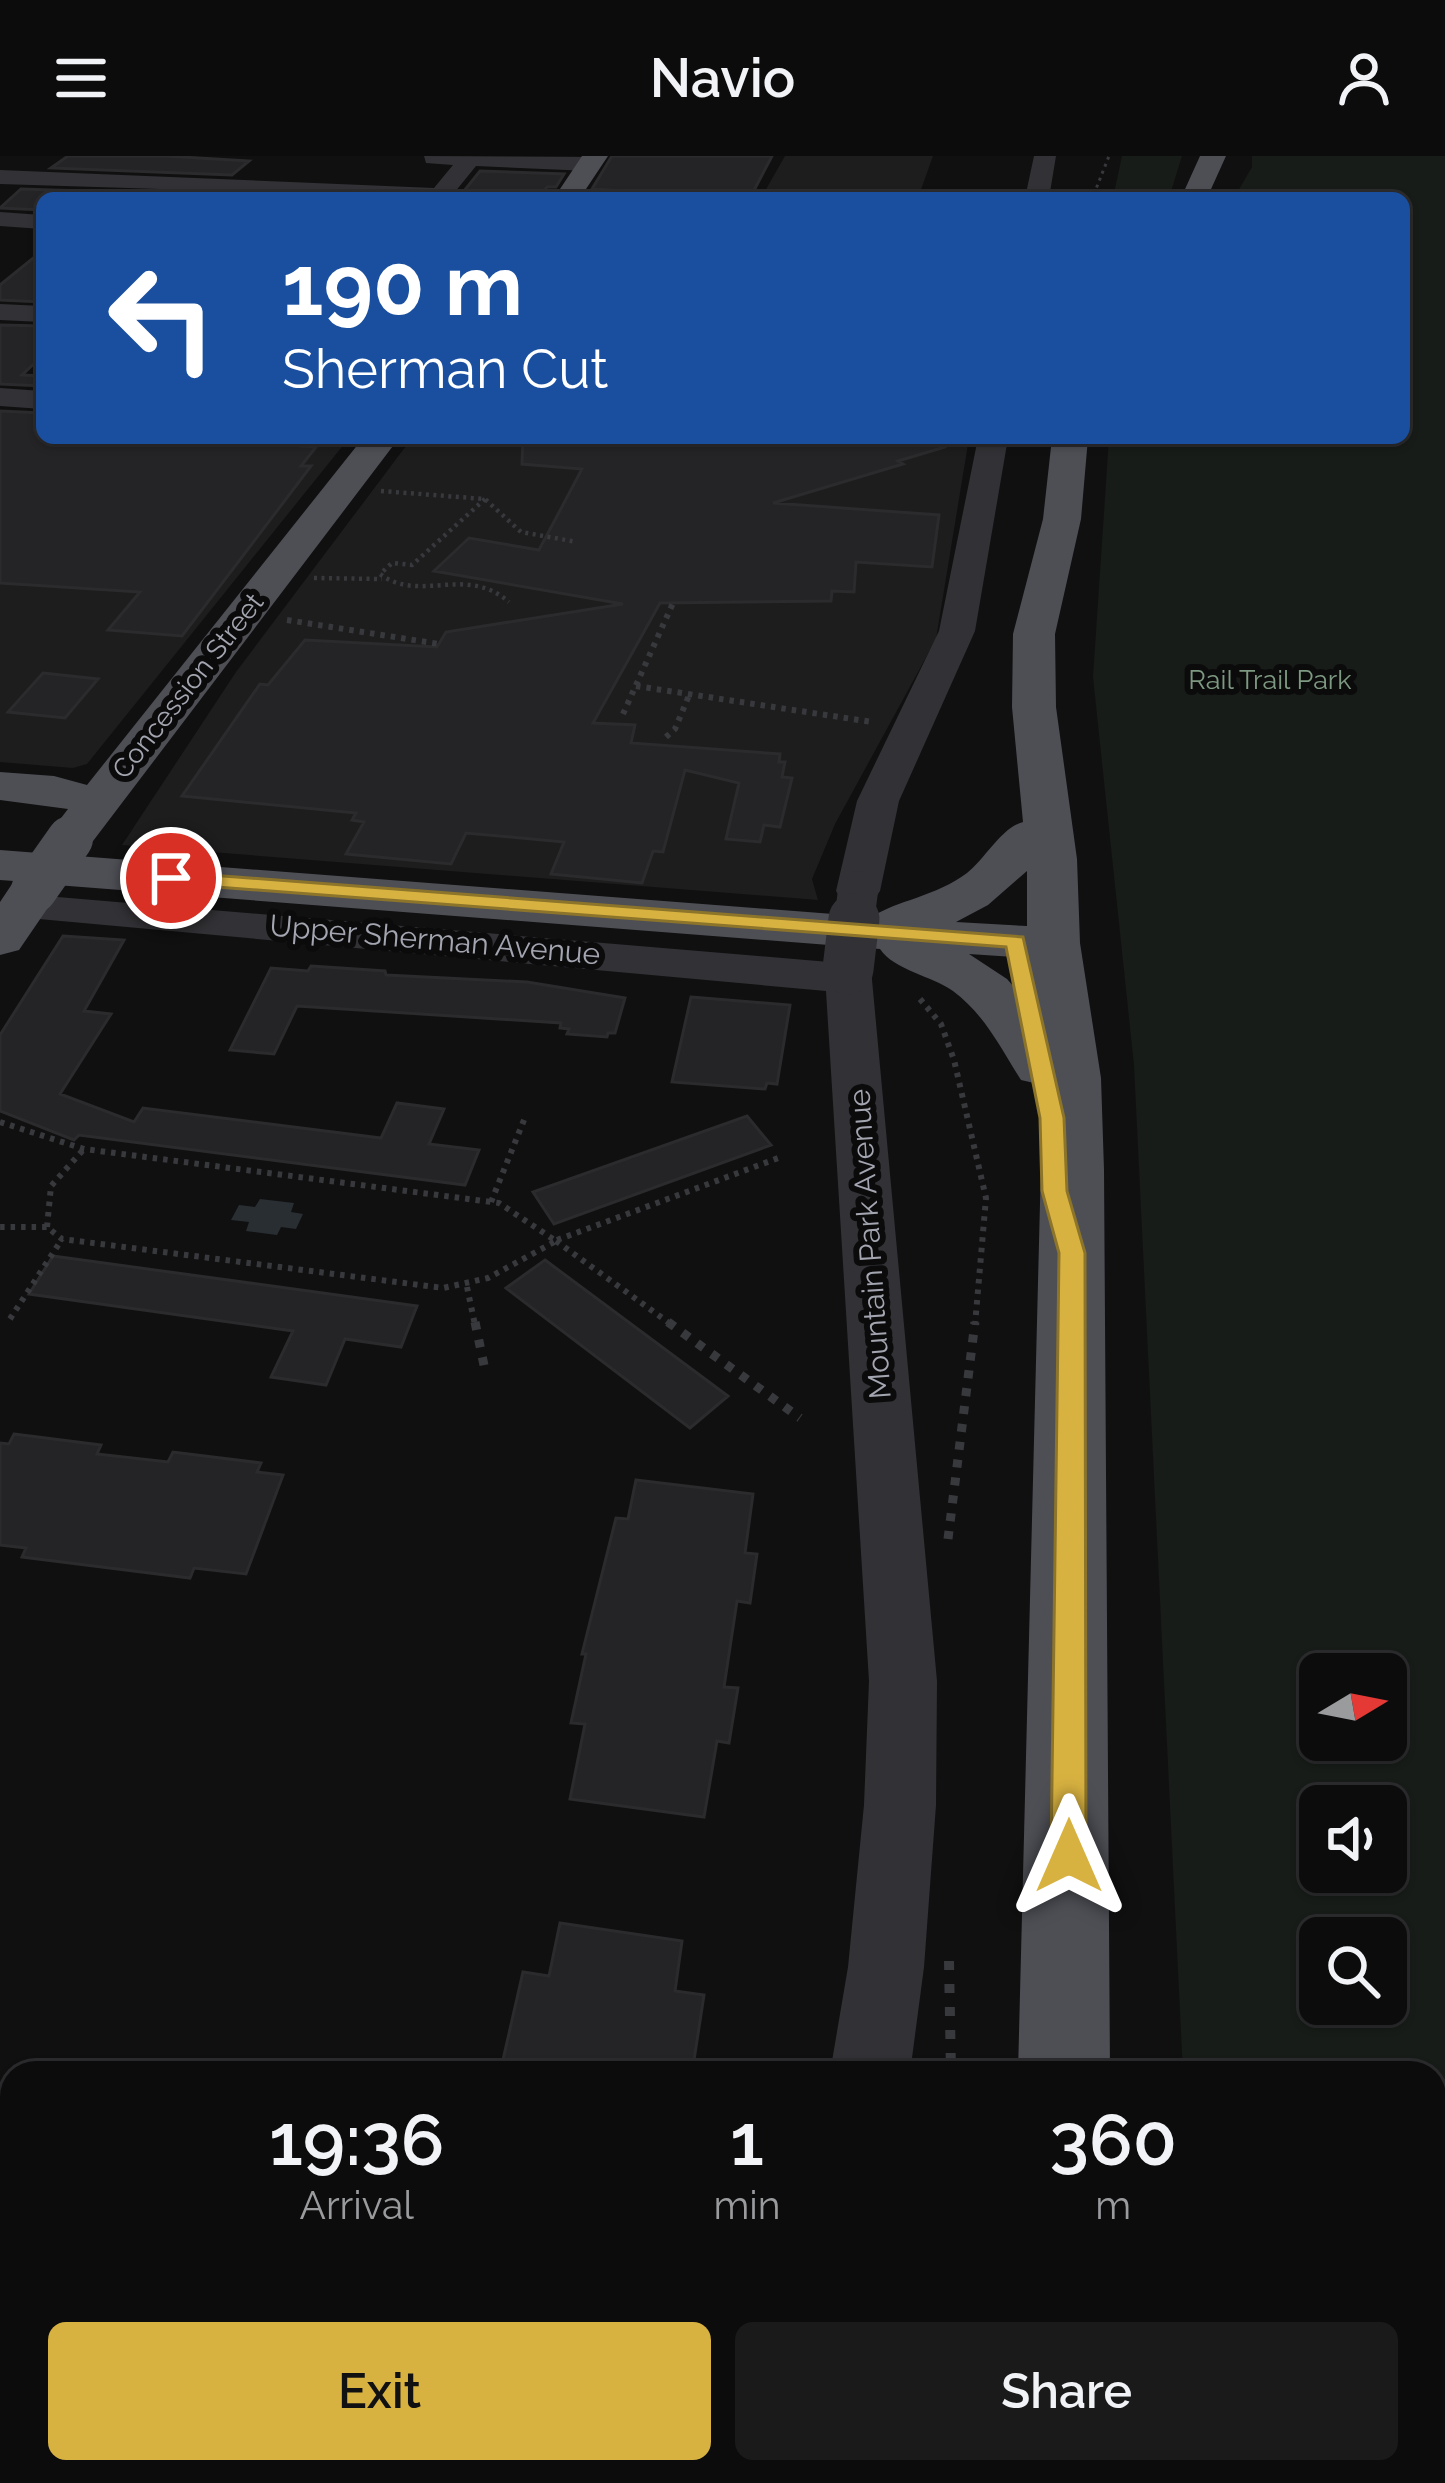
<!DOCTYPE html>
<html lang="en">
<head>
<meta charset="utf-8">
<style>
  :root { --surface:#0c0c0d; --page:#1a1a1b; --text:#f1f3f6; --muted:#9a9b9d; --line:#2c2c2e; --accent:#d8b241 }
  body { margin:0; font-family:Raleway,sans-serif; background:var(--page); color:var(--text); height:100vh; display:flex; flex-direction:column; font-size:45px; white-space:nowrap }
  * { box-sizing:border-box; margin:0 }
  p { font-size:39px; color:var(--muted) }
  .icon { flex:none; width:66px; height:66px; fill:none; stroke:currentColor; stroke-width:2; stroke-linecap:round; stroke-linejoin:round }
  .map { position:relative; flex:1; overflow:hidden }
  .sheet { position:absolute; left:0px; top:1905px; width:1446px; height:423px; display:flex; flex-direction:column; background:var(--surface); border-radius:36px 36px 0 0; box-shadow:0 3px 9px #0004,0 0 0 3px var(--line) }
  .sheet>* { flex:none }
  .guide { position:absolute; left:36px; top:36px; width:1374px; height:252px; border-radius:18px; box-shadow:0 3px 9px #0004,0 0 0 3px var(--line); background:#1a4fa0; color:#fff; overflow:hidden }
  .needle { width:78px; rotate:80deg }
  .tools { position:absolute; left:1299px; top:1497px; display:grid; gap:24px }
  .tools a { display:grid; place-items:center; width:108px; height:108px; border-radius:18px; background:var(--surface); box-shadow:0 3px 9px #0004,0 0 0 3px var(--line); font-size:60px }
  .pin { position:absolute; display:grid; place-items:center; width:102px; height:102px; color:#fff; margin:-51px; border:6px solid #fff; border-radius:50%; box-shadow:0 3px 12px #0007 }
  .me { position:absolute; width:132px; margin:-66px; rotate:0deg; stroke-linejoin:round; filter:drop-shadow(0 0 9px #0008) }
  .turn { display:flex; align-items:center; gap:42px; height:252px; padding:0 48px; font-size:54px }
  .turn .icon { width:156px; height:156px; stroke-width:2.5 }
  .turn b { display:block; font-size:84px; line-height:102px }
  .eta { display:flex; justify-content:space-evenly; align-items:center; height:204px; text-align:center }
  .eta b { font-size:72px; font-weight:600; line-height:84px }
  .action { display:flex; gap:24px; margin-top:auto; padding:24px 48px }
  .action a { flex:1; height:138px; border-radius:18px; background:var(--accent); color:#111; font-size:48px; font-weight:600; line-height:138px; text-align:center }
  .action a+a { background:var(--page); color:var(--text) }
  header { display:flex; justify-content:space-between; align-items:center; height:156px; padding:0 48px; background:var(--surface); font-size:54px; font-weight:600 }
  .map>svg:first-child { display:block }
  .built { fill:#1d1d1e }
  .green { fill:#171c18; fill-rule:evenodd }
  .water { fill:#292e33 }
  .building { fill:#242325; stroke:#2b2b2d; stroke-width:3 }
  .lines { fill:none; stroke-linecap:round; stroke-linejoin:round }
  .path-far4 { stroke:#38393d; stroke-width:3; stroke-dasharray:3 4.5; stroke-linecap:butt }
  .path-far3 { stroke:#38393d; stroke-width:4.5; stroke-dasharray:3 4.5; stroke-linecap:butt }
  .path-far2 { stroke:#38393d; stroke-width:6; stroke-dasharray:4.5 6; stroke-linecap:butt }
  .path-far1 { stroke:#38393d; stroke-width:9; stroke-dasharray:8 10; stroke-linecap:butt }
  .path { stroke:#38393d; stroke-width:10; stroke-dasharray:9 14; stroke-linecap:butt }
  .minor { fill:#323236; fill-rule:evenodd }
  .major { fill:#4e4f55; fill-rule:evenodd }
  .minor-bridge-far1 { stroke:#323236; stroke-width:40 }
  .minor-bridge { stroke:#323236; stroke-width:51 }
  .major-bridge { stroke:#4e4f55; stroke-width:46 }
  .route { fill:#d8b241; stroke:#8c742a; stroke-width:3 }
  .labels { text-anchor:middle; stroke-width:12; stroke-linejoin:round; paint-order:stroke }
  .far-park-label { font-size:27px; fill:#7d9981; stroke:#0c0b0c }
  .far-street-label { font-size:27px; fill:#a3a6b0; stroke:#0c0b0c }
  .street-label { font-size:30px; fill:#a3a6b0; stroke:#0c0b0c }
</style>
</head>
<body>
<header><svg class="icon" aria-label="menu" viewBox="0 0 24 24"><path d="M4 6h16M4 12h16M4 18h16"/></svg>Navio<svg class="icon" aria-label="person" viewBox="0 0 24 24"><circle cx="12" cy="8" r="4"/><path d="M4 21q1-7 8-7t8 7"/></svg></header>
<div class="map">
<svg width="1445" height="2327" viewBox="0 0 1445 2327">
  <rect width="100%" height="100%" fill="#101011"/>
  <path class="built" d="M 785,0 L 933,0 L 918,42 L 761,42 Z
    M 220,282 L 349,282 L 87,608 L 73,612 L 0,606 L 0,305 L 188,317 Z
    M 412,282 L 969,282 L 936,483 L 835,668 L 812,723 L 818,744 L 122,689 L 236,516 Z"/>
  <path class="green" d="M 1122,0 L 1182,0 L 1169,42 L 1113,42 Z
    M 1252,0 L 1445,0 L 1445,2327 L 1203,2327 L 1203,2316 L 1434,2316 L 1434,1917 L 1183,1917 L 1134,909 L 1093,521 L 1109,282 L 1404,282 L 1404,42 L 1234,42 L 1252,11 ZM 1320,1518 L 1386,1518 L 1386,1584 L 1320,1584 ZM 1386,1650 L 1386,1716 L 1320,1716 L 1320,1650 ZM 1320,1782 L 1386,1782 L 1386,1848 L 1320,1848 Z"/>
  <path class="water" d="M 260,1043 L 294,1047 L 291,1056 L 303,1058 L 296,1073 L 281,1071 L 277,1079 L 246,1075 L 249,1066 L 231,1064 L 239,1049 L 255,1051 Z"/>
  <path class="building" d="M 68,0 L 165,0 L 249,5 L 232,19 L 51,12 Z
    M 612,0 L 772,0 L 750,42 L 592,33 Z
    M 480,15 L 564,18 L 556,31 L 547,31 L 541,39 L 472,42 L 477,36 L 464,35 Z
    M 21,33 L 209,39 L 42,42 L 42,54 L 0,52 Z
    M 42,95 L 42,146 L 0,144 L 0,129 Z
    M 0,169 L 42,170 L 42,200 L 22,219 L 42,220 L 42,230 L 0,228 Z
    M 0,255 L 42,257 L 42,282 L 183,282 L 316,291 L 301,310 L 311,310 L 182,480 L 108,474 L 140,436 L 0,427 Z
    M 523,282 L 943,282 L 945,291 L 898,305 L 903,308 L 773,347 L 939,359 L 932,411 L 856,406 L 854,436 L 832,435 L 831,445 L 660,447 L 593,567 L 635,569 L 631,587 L 780,598 L 779,606 L 785,606 L 782,621 L 792,622 L 780,671 L 764,669 L 760,686 L 726,683 L 739,627 L 685,614 L 663,696 L 653,695 L 642,727 L 551,718 L 564,686 L 466,677 L 451,708 L 346,698 L 364,666 L 352,664 L 356,657 L 182,640 L 260,528 L 268,529 L 305,484 L 437,491 L 446,476 L 623,448 L 434,415 L 469,382 L 539,394 L 582,313 L 522,308 Z
    M 43,517 L 98,523 L 65,562 L 8,556 Z
    M 63,780 L 124,784 L 84,855 L 111,858 L 60,938 L 134,966 L 143,952 L 381,982 L 397,947 L 444,953 L 429,988 L 479,994 L 465,1029 L 79,979 L 74,984 L 0,955 L 0,879 Z
    M 311,810 L 385,815 L 386,819 L 527,826 L 625,842 L 615,877 L 608,877 L 607,881 L 567,878 L 569,873 L 560,872 L 561,867 L 297,850 L 274,898 L 230,894 L 271,812 L 308,815 Z
    M 691,841 L 790,849 L 777,928 L 767,927 L 765,933 L 672,926 Z
    M 747,960 L 771,989 L 554,1068 L 533,1036 Z
    M 53,1100 L 417,1150 L 401,1191 L 345,1183 L 326,1229 L 271,1221 L 293,1175 L 29,1138 Z
    M 545,1104 L 728,1240 L 690,1272 L 506,1132 Z
    M 14,1278 L 101,1289 L 97,1298 L 168,1306 L 173,1296 L 261,1307 L 257,1316 L 283,1319 L 246,1418 L 194,1412 L 190,1422 L 22,1401 L 26,1392 L 0,1389 L 0,1287 L 9,1288 Z
    M 636,1324 L 753,1338 L 745,1397 L 757,1398 L 750,1447 L 737,1445 L 724,1531 L 738,1532 L 729,1587 L 717,1585 L 704,1661 L 570,1643 L 585,1568 L 571,1567 L 586,1498 L 582,1498 L 616,1362 L 628,1363 Z
    M 560,1767 L 682,1785 L 675,1835 L 704,1839 L 692,1917 L 500,1917 L 523,1816 L 549,1820 Z"/>
  <g class="lines">
    <path class="path-far4" d="M 1086,42 L 1096,33 L 1109,0"/>
    <path class="path-far3" d="M 381,335 L 485,343 L 521,376 L 577,386
      M 485,343 L 412,409 L 392,407 L 380,418 C 420,448 465,408 509,446
      M 314,422 L 382,423"/>
    <path class="path-far2" d="M 287,464 L 439,488
      M 636,530 L 872,566
      M 623,558 L 673,447
      M 666,581 L 675,573 L 690,537
      M 920,843 L 941,868 L 954,904 L 986,1042 L 975,1169
      M 0,966 L 84,993 L 499,1047 L 556,1085 L 488,1122 L 443,1132 L 62,1083 L 47,1071 L 0,1071
      M 491,1046 L 526,959
      M 47,1071 L 51,1030 L 83,994
      M 557,1084 L 781,1001
      M 556,1085 L 672,1169
      M 467,1131 L 475,1169
      M 10,1163 L 62,1083"/>
    <path class="path-far1" d="M 475,1166 L 485,1214
      M 668,1166 L 800,1262
      M 948,1383 L 975,1166"/>
    <path class="path" d="M 949,1805 L 951,1917
      M 880,2327 L 883,2316"/>
    <path class="minor" d="M 424,0 L 590,1 L 601,8 L 590,15 L 476,10 L 450,42 L 0,28 L 0,14 L 434,32 L 453,9 L 426,7 Z
      M 1034,0 L 1056,0 L 1049,42 L 1025,42 Z
      M 0,56 L 42,59 L 42,73 L 0,70 Z
      M 0,148 L 42,150 L 42,166 L 0,164 Z
      M 0,232 L 42,235 L 42,253 L 0,250 Z
      M 978,282 L 1008,282 L 975,475 L 899,645 L 880,735 L 874,744 L 858,748 L 842,744 L 836,735 L 857,645 L 939,475 Z
      M 22,738 L 829,806 L 848,799 L 864,803 L 871,813 L 937,1525 L 936,1649 L 924,1811 L 910,1917 L 830,1917 L 848,1811 L 864,1649 L 869,1525 L 826,835 L 6,760 L 0,751 L 6,742 Z
      M 735,2316 L 827,2316 L 824,2327 L 732,2327 Z"/>
    <path class="major" d="M 582,0 L 608,0 L 580,42 L 554,42 Z
      M 1200,0 L 1226,0 L 1207,42 L 1181,42 Z
      M 363,282 L 399,282 L 87,693 L 70,698 L 53,693 L 45,683 L 68,653 L 0,644 L 0,616 L 54,620 L 87,629 Z
      M 1052,282 L 1088,282 L 1081,363 L 1055,478 L 1056,551 L 1077,703 L 1080,787 L 1101,922 L 1104,1014 L 1110,1917 L 1018,1917 L 1043,929 L 1021,924 C 1000,891 985,859 953,835 C 932,820 894,814 880,793 L 56,729 L 60,734 L 19,794 L 0,799 L 0,746 L 14,725 L 0,724 L 0,694 L 872,761 C 895,745 937,740 967,717 C 986,702 1001,672 1023,666 L 1012,551 L 1013,478 L 1043,363 ZM 1027,715 L 1027,770 L 956,766 L 988,749 ZM 969,798 L 1029,802 L 1035,855 L 1007,823 Z
      M 996,2316 L 1102,2316 L 1102,2327 L 996,2327 Z"/>
    <path class="minor-bridge-far1" d="M 854,766 L 858,735"/>
    <path class="minor-bridge" d="M 848,813 L 854,763"/>
    <path class="major-bridge" d="M 34,734 L 70,683"/>
  </g>
  <path class="route" d="M 171,716 L 1023,781 L 1064,962 L 1067,1035 L 1085,1097 L 1086,1700 L 1081,1712 L 1069,1717 L 1056,1712 L 1051,1700 L 1059,1097 L 1042,1035 L 1040,962 L 1006,791 L 164,727 L 161,722 Z"/>
  <g class="labels">
    <g class="far-park-label">
      <text x="1270" y="533">Rail Trail Park</text>
    </g>
    <g class="far-street-label">
      <text transform="translate(188 530) rotate(-52)" y="9">Concession Street</text>
    </g>
    <g class="street-label">
      <text transform="translate(435 784) rotate(5)" y="10">Upper Sherman Avenue</text>
      <text transform="translate(870 1088) rotate(-94)" y="10">Mountain Park Avenue</text>
    </g>
  </g>
</svg>
<div class="tools">
<a><svg class="needle" viewBox="-14 -14 28 28"><path d="M0-13l5 13h-10z" fill="#e53935"/><path d="M0 13l5-13h-10z" fill="#9a9b9d"/></svg></a>
<a><svg class="icon" aria-label="sound" viewBox="0 0 24 24"><path d="M4 9h4l5-4v14l-5-4H4zM17 9q2 3 0 6"/></svg></a>
<a><svg class="icon" aria-label="search" viewBox="0 0 24 24"><circle cx="10" cy="10" r="6"/><path d="M15 15l6 6"/></svg></a>
</div>
<div class="pin" style="left:171px;top:722px;background:#d93025"><svg class="icon" aria-label="arrive" viewBox="0 0 24 24"><path d="M6 21V4h12l-3 4 3 4H6"/></svg></div>
<svg class="me" style="left:1069px;top:1700px" viewBox="-20 -20 40 40"><path d="M0-17L14 15 0 8-14 15z" fill="#d8b241" stroke="#fff" stroke-width="4"/></svg>
<div class="guide">
<div class="turn"><svg class="icon" aria-label="left" viewBox="0 0 24 24"><path d="M17 20v-9H6M10 6l-5 5 5 5"/></svg><div><b>190 m</b>Sherman Cut</div></div>
</div>
<section class="sheet">
<div class="eta">
<div><b>19:36</b><p>Arrival</p></div>
<div><b>1</b><p>min</p></div>
<div><b>360</b><p>m</p></div>
</div>
<div class="action"><a>Exit</a><a>Share</a></div>
</section>
</div>
</body>
</html>
